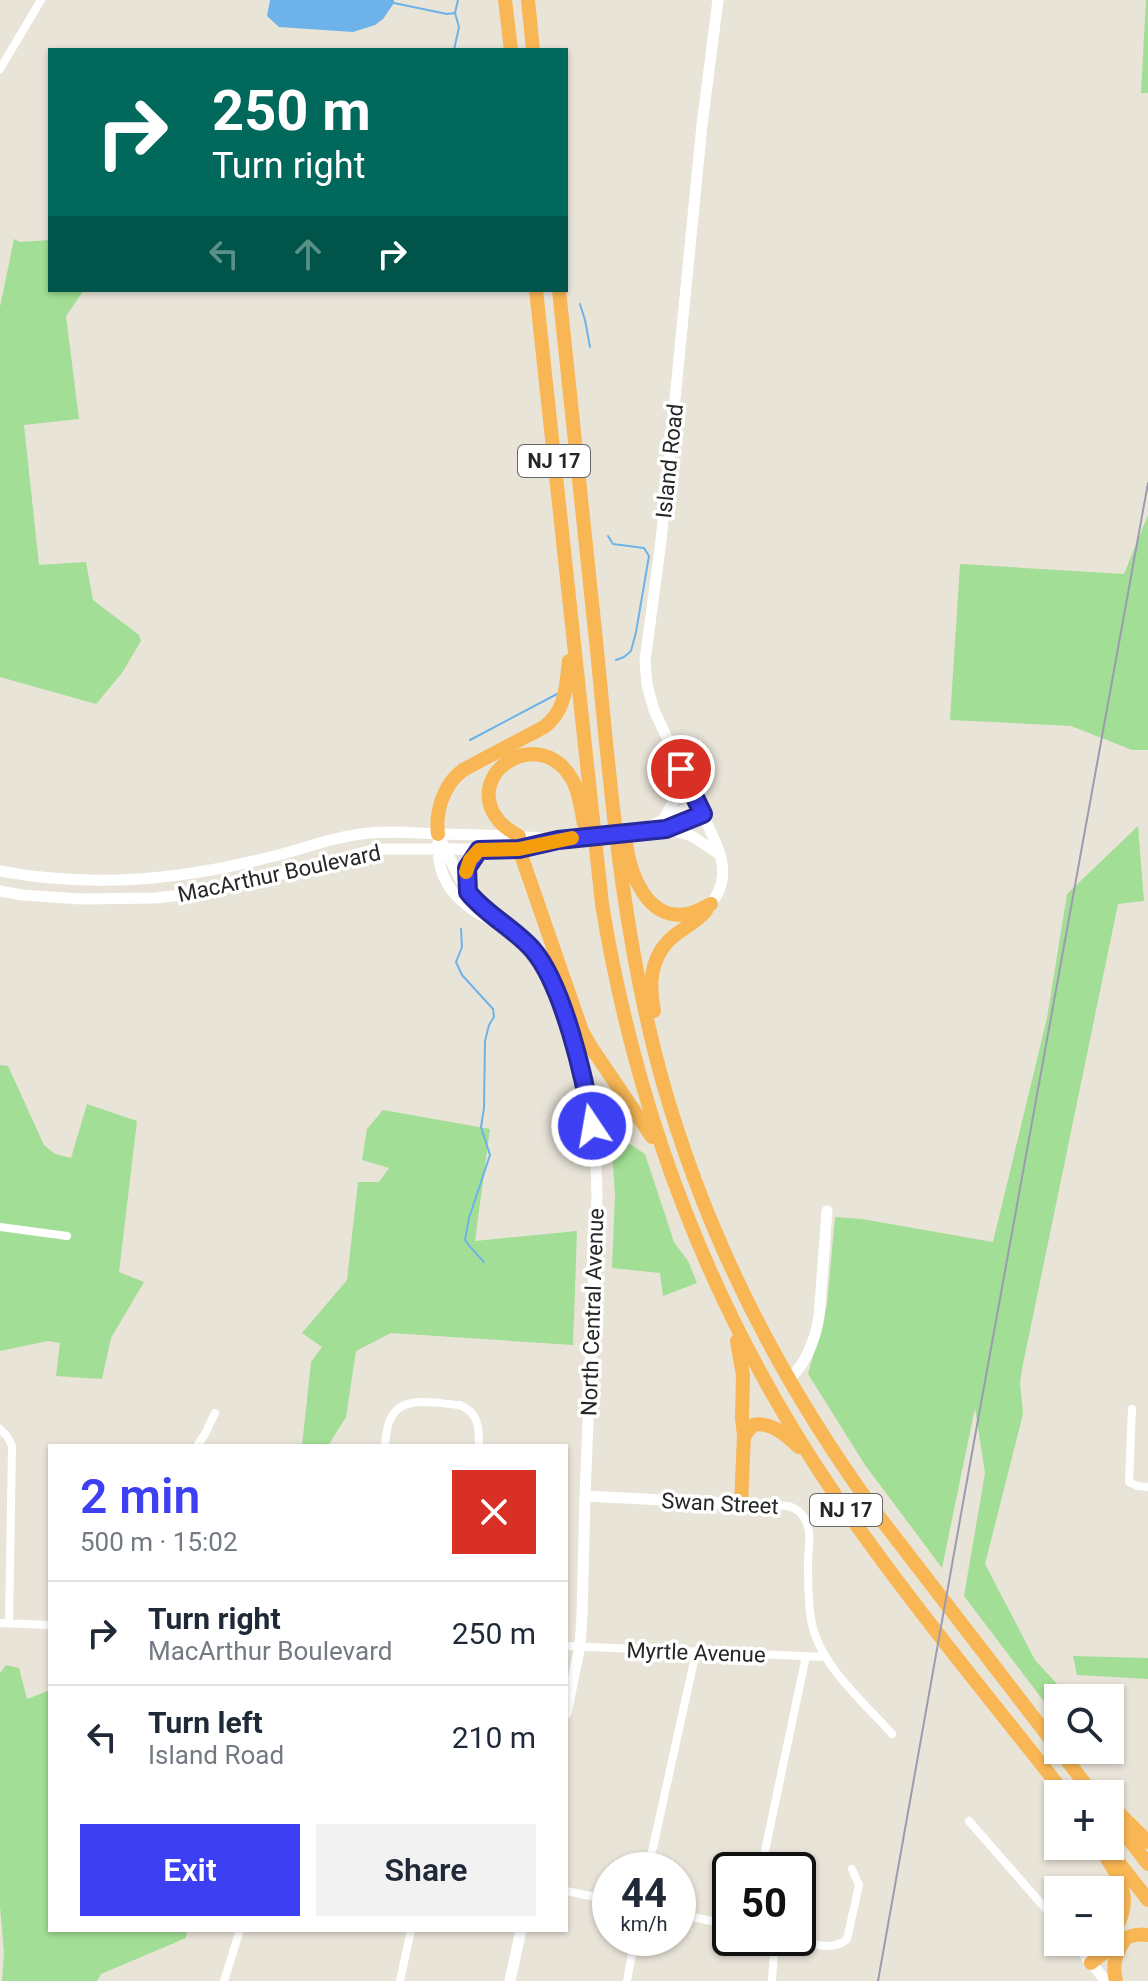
<!DOCTYPE html>
<html lang="en">
<head>
<meta charset="utf-8">
<style>
  :root { --surface:#fff; --page:#f2f2f3; --text:#1f2937; --muted:#747a83; --line:#e0e1e3; --accent:#3c3ff2 }
  body { margin:0; font-family:Roboto,sans-serif; background:var(--page); color:var(--text); height:100vh; display:flex; flex-direction:column; font-size:30px; white-space:nowrap }
  * { box-sizing:border-box; margin:0 }
  p { font-size:26px; color:var(--muted) }
  .icon { flex:none; width:44px; height:44px; fill:none; stroke:currentColor; stroke-width:2; stroke-linecap:round; stroke-linejoin:round }
  .map { position:relative; flex:1; overflow:hidden }
  .sheet { position:absolute; left:48px; top:1444px; width:520px; height:488px; display:flex; flex-direction:column; background:var(--surface); border-radius:0px; box-shadow:0 2px 6px #0004 }
  .sheet>* { flex:none }
  .banner { position:absolute; left:48px; top:48px; width:520px; height:244px; border-radius:0px; box-shadow:0 2px 6px #0004; background:#00695c; color:#fff; overflow:hidden }
  .fabs { position:absolute; left:1044px; top:1684px; display:grid; gap:16px }
  .fabs a { display:grid; place-items:center; width:80px; height:80px; border-radius:0px; background:var(--surface); box-shadow:0 2px 6px #0004; font-size:40px }
  .speed { position:absolute; left:592px; top:1852px; display:flex; gap:16px; font-size:40px; font-weight:700; text-align:center }
  .speed>* { display:grid; place-content:center; width:104px; height:104px; border-radius:50%; background:var(--surface); box-shadow:0 2px 6px #0004; line-height:1 }
  .speed small { font-size:20px; font-weight:400 }
  .speed .limit { border:4px solid #111; border-radius:12px; background:#fff; color:#111 }
  .pin { position:absolute; display:grid; place-items:center; width:68px; height:68px; color:#fff; margin:-34px; border:4px solid #fff; border-radius:50%; box-shadow:0 2px 8px #0007 }
  .me { position:absolute; width:88px; margin:-44px; rotate:348deg; stroke-linejoin:round; filter:drop-shadow(0 0 6px #0008) }
  .turn { display:flex; align-items:center; gap:28px; height:168px; padding:0 32px; font-size:36px }
  .turn .icon { width:104px; height:104px; stroke-width:2.5 }
  .turn b { display:block; font-size:56px; line-height:68px }
  .lanes { display:flex; align-items:center; height:76px; padding:0 32px; background:#0003; justify-content:center; gap:40px; direction:ltr }
  .lanes .off { opacity:.35 }
  .round { display:grid; place-items:center; flex:none; width:84px; height:84px; border-radius:0px; background:var(--page) }
  .head { display:flex; align-items:center; justify-content:space-between; height:136px; padding:0 32px }
  h1 { font-size:48px; font-weight:600; line-height:60px; color:var(--accent) }
  .cta { display:flex; gap:16px; margin-top:auto; padding:16px 32px }
  .cta a { flex:1; height:92px; border-radius:0px; background:var(--accent); color:#fff; font-size:32px; font-weight:600; line-height:92px; text-align:center }
  .cta a+a { background:var(--page); color:var(--text) }
  ul { padding:0; list-style:none }
  li { display:flex; align-items:center; gap:24px; height:104px; padding:0 32px; border-top:2px solid var(--line) }
  li div { flex:1 }
  li b { display:block; font-size:30px }
  li em { font-style:normal }
  .map>svg:first-child { display:block }
  .green { fill:#a2de95 }
  .water { fill:#6db3e9 }
  .lines { fill:none; stroke-linecap:round; stroke-linejoin:round }
  .stream { stroke:#6db3e9; stroke-width:2 }
  .street { stroke:#fff; stroke-width:8 }
  .secondary { stroke:#fff; stroke-width:11 }
  .highway { stroke:#f8b654; stroke-width:14 }
  .rail { stroke:#9c9bb0; stroke-width:2 }
  .route-casing { stroke:#27299d; stroke-width:20 }
  .route { stroke:#3c3ff2; stroke-width:14 }
  .slow { stroke:#f59e0b; stroke-width:14 }
  .labels { text-anchor:middle; stroke-width:7; stroke-linejoin:round; paint-order:stroke }
  .shield { fill:#fff; stroke:#676767; stroke-width:2 }
  .shield-label { font-size:20px; font-weight:bold; fill:#262626 }
  .street-label { font-size:22px; fill:#262626; stroke:#fff }
</style>
</head>
<body>
<div class="map">
<svg width="1148" height="1981" viewBox="0 0 1148 1981">
  <rect width="100%" height="100%" fill="#e9e4d8"/>
  <path class="green" d="M 1146,0 L 1148,0 L 1148,93 L 1141,93 Z
    M 14,239 L 20,242 L 50,240 L 50,290 L 84,290 L 66,316 L 79,419 L 24,425 L 39,565 L 86,562 L 93,600 L 139,635 L 141,641 L 122,673 L 96,704 L 0,677 L 0,307 Z
    M 1148,515 L 1148,750 L 1132,750 L 1071,726 L 950,720 L 960,564 L 1124,574 Z
    M 1138,826 L 1144,901 L 1118,904 L 1022,1369 L 1020,1382 L 1023,1414 L 985,1564 L 1035,1660 L 1070,1698 L 1058,1698 L 1058,1720 L 964,1596 L 985,1473 L 975,1408 L 942,1568 L 865,1465 L 808,1374 L 827,1305 L 835,1217 L 862,1219 L 993,1242 L 1047,1018 L 1067,894 Z
    M 0,1065 L 8,1066 L 44,1145 L 55,1154 L 71,1158 L 87,1104 L 137,1121 L 119,1272 L 144,1282 L 111,1338 L 102,1379 L 56,1376 L 60,1343 L 48,1341 L 0,1351 Z
    M 383,1110 L 490,1129 L 475,1241 L 577,1231 L 573,1345 L 391,1333 L 356,1351 L 346,1417 L 328,1446 L 302,1446 L 311,1362 L 322,1347 L 302,1333 L 347,1280 L 358,1182 L 379,1182 L 389,1168 L 362,1160 L 367,1129 Z
    M 616,1135 L 645,1154 L 674,1242 L 688,1261 L 697,1283 L 663,1296 L 660,1273 L 612,1268 L 615,1194 L 611,1140 Z
    M 1073,1656 L 1148,1658 L 1148,1679 L 1077,1675 Z
    M 6,1665 L 19,1668 L 27,1699 L 50,1690 L 50,1930 L 187,1930 L 186,1938 L 101,1974 L 97,1981 L 2,1981 L 4,1953 L 0,1906 L 0,1673 Z"/>
  <path class="water" d="M 270,0 L 394,0 L 394,3 L 383,19 L 375,25 L 353,32 L 279,27 L 267,16 Z"/>
  <g class="lines">
    <path class="stream" d="M 394,3 L 447,14 L 455,13 L 458,0
      M 454,50 L 459,27 L 455,13
      M 580,304 L 585,320 L 590,347
      M 608,536 L 613,544 L 644,548 L 649,556 L 636,632 L 631,651 L 624,657 L 616,660
      M 470,740 L 557,694
      M 461,929 L 462,947 L 456,962 L 462,975 L 493,1009 L 494,1017 L 489,1025 L 485,1041 L 484,1108 L 481,1127 L 490,1155 L 469,1218 L 465,1240 C 471,1249 477,1254 484,1262"/>
    <path class="street" d="M 0,69 L 41,0
      M 0,1227 L 67,1236
      M 1132,1409 L 1129,1482 L 1137,1486 L 1148,1487
      M 0,1429 L 7,1436 L 12,1446 L 9,1623
      M 197,1446 L 205,1434 L 215,1413
      M 385,1446 C 386,1438 386,1428 390,1420 C 401,1393 437,1404 460,1405 C 479,1413 479,1428 479,1446
      M 741,1504 L 788,1506 C 796,1508 802,1513 806,1521 C 812,1534 808,1550 808,1564 C 808,1582 808,1601 811,1619 C 818,1664 863,1701 892,1734
      M 0,1623 L 50,1625
      M 566,1646 L 825,1657
      M 969,1821 L 1058,1923
      M 648,1870 L 696,1652
      M 761,1870 L 806,1656
      M 566,1891 L 610,1900
      M 678,1914 L 730,1925
      M 790,1938 C 808,1942 832,1953 847,1939 L 859,1885 L 852,1869
      M 1074,1942 L 1086,1957
      M 224,1981 L 240,1930
      M 400,1981 L 411,1930
      M 627,1981 L 635,1938
      M 772,1981 L 775,1938"/>
    <path class="secondary" d="M 665,817 L 676,797 L 681,770
      M 647,828 L 697,803
      M 667,829 L 692,836 L 719,854
      M 438,834 C 450,857 459,884 478,903 C 496,922 521,934 537,956 C 550,973 558,996 565,1017 C 584,1075 597,1136 597,1197 L 585,1496 L 582,1615 L 580,1646 L 566,1713
      M 438,843 C 439,851 438,861 441,869 C 447,892 469,909 490,920
      M 0,871 C 88,888 180,880 266,858 C 298,851 328,838 361,834 C 387,830 414,833 440,834 C 477,835 513,835 550,839
      M 467,887 C 465,871 468,862 479,850
      M 0,891 L 22,895 L 81,899 L 155,898 L 191,894 L 236,886 L 376,849 L 519,849 L 558,840 L 666,829 L 703,814
      M 711,904 C 727,883 725,864 715,841 L 654,710 L 647,685 L 645,661 L 661,541 L 702,125 L 718,0
      M 789,1379 C 806,1364 815,1339 819,1317 L 827,1211
      M 585,1496 L 741,1504
      M 1086,1957 L 1106,1981
      M 510,1981 L 521,1930"/>
    <path class="highway" d="M 505,0 L 511,50
      M 528,0 L 533,50
      M 536,290 L 602,904 C 637,1119 713,1316 836,1496 C 907,1599 988,1696 1065,1794
      M 559,290 C 572,410 585,530 597,650 C 611,795 623,941 663,1083 C 707,1238 782,1384 877,1514 L 1058,1749
      M 438,834 C 435,811 444,784 463,770 L 544,727 C 566,711 566,686 569,661
      M 519,836 C 512,832 504,827 499,821 C 460,774 541,721 573,781 C 580,795 581,810 584,824
      M 626,843 C 630,874 647,921 687,914 C 695,913 703,908 711,904
      M 519,849 L 582,1031 L 591,1047 L 652,1137
      M 654,1011 C 648,983 651,954 675,935 C 686,927 697,921 706,911
      M 737,1341 L 743,1375 L 742,1418 L 744,1436 L 741,1504
      M 744,1436 L 753,1425 C 771,1421 786,1435 799,1447
      M 1059,1750 L 1093,1794
      M 1110,1804 L 1148,1842
      M 1110,1815 L 1148,1864
      M 1099,1846 C 1120,1879 1137,1900 1110,1937
      M 1116,1859 L 1148,1900
      M 1056,1921 L 1058,1922
      M 1091,1963 C 1108,1950 1125,1931 1148,1935
      M 1116,1981 C 1112,1965 1115,1955 1124,1941"/>
    <path class="rail" d="M 878,1981 L 966,1486 L 1148,483"/>
  </g>
  <g class="lines">
    <defs>
      <path id="route" d="M 592,1126 C 585,1079 563,985 533,950 C 514,928 486,915 468,892 L 467,868 L 479,850 L 519,849 L 558,840 L 666,829 L 703,814 L 681,769"/>
    </defs>
    <use href="#route" class="route-casing"/>
    <use href="#route" class="route"/>
    <path class="slow" d="M 466,872 L 470,860 L 479,850 L 519,849 L 572,838"/>
  </g>
  <g class="labels">
    <g class="shield">
      <rect x="518" y="445" width="72" height="32" rx="6"/>
      <rect x="810" y="1494" width="72" height="32" rx="6"/>
    </g>
    <g class="shield-label">
      <text x="554" y="468">NJ 17</text>
      <text x="846" y="1517">NJ 17</text>
    </g>
    <g class="street-label">
      <text transform="translate(669 461) rotate(-84)" y="8">Island Road</text>
      <text transform="translate(279 873) rotate(-12)" y="8">MacArthur Boulevard</text>
      <text transform="translate(592 1312) rotate(-88)" y="8">North Central Avenue</text>
      <text transform="translate(720 1503) rotate(3)" y="8">Swan Street</text>
      <text transform="translate(696 1652) rotate(2)" y="8">Myrtle Avenue</text>
    </g>
  </g>
</svg>
<div class="fabs">
<a><svg class="icon" aria-label="search" viewBox="0 0 24 24"><circle cx="10" cy="10" r="6"/><path d="M15 15l6 6"/></svg></a>
<a>+</a>
<a>−</a>
</div>
<div class="speed"><div>44<small>km/h</small></div><div class="limit">50</div></div>
<div class="pin" style="left:681px;top:769px;background:#d93025"><svg class="icon" aria-label="arrive" viewBox="0 0 24 24"><path d="M6 21V4h12l-3 4 3 4H6"/></svg></div>
<svg class="me" style="left:592px;top:1126px" viewBox="-20 -20 40 40"><circle r="17" fill="#3c3ff2" stroke="#fff" stroke-width="3"/><path d="M0-11L8 9 0 5-8 9z" fill="#fff"/></svg>
<div class="banner">
<div class="turn"><svg class="icon" aria-label="right" viewBox="0 0 24 24"><path d="M7 20v-9h11M14 6l5 5-5 5"/></svg><div><b>250 m</b>Turn right</div></div>
<div class="lanes"><svg class="icon off" aria-label="left" viewBox="0 0 24 24"><path d="M17 20v-9H6M10 6l-5 5 5 5"/></svg><svg class="icon off" aria-label="ahead" viewBox="0 0 24 24"><path d="M12 20V5M6 11l6-6 6 6"/></svg><svg class="icon" aria-label="right" viewBox="0 0 24 24"><path d="M7 20v-9h11M14 6l5 5-5 5"/></svg></div>
</div>
<section class="sheet">
<div class="head"><div><h1>2 min</h1><p>500 m · 15:02</p></div><a class="round" style="background:#d93025;color:#fff"><svg class="icon" aria-label="close" viewBox="0 0 24 24"><path d="M6 6l12 12M18 6L6 18"/></svg></a></div>
<ul>
<li><svg class="icon" aria-label="right" viewBox="0 0 24 24"><path d="M7 20v-9h11M14 6l5 5-5 5"/></svg><div><b>Turn right</b><p>MacArthur Boulevard</p></div><em>250 m</em></li>
<li><svg class="icon" aria-label="left" viewBox="0 0 24 24"><path d="M17 20v-9H6M10 6l-5 5 5 5"/></svg><div><b>Turn left</b><p>Island Road</p></div><em>210 m</em></li>
</ul>
<div class="cta"><a>Exit</a><a>Share</a></div>
</section>
</div>
</body>
</html>
